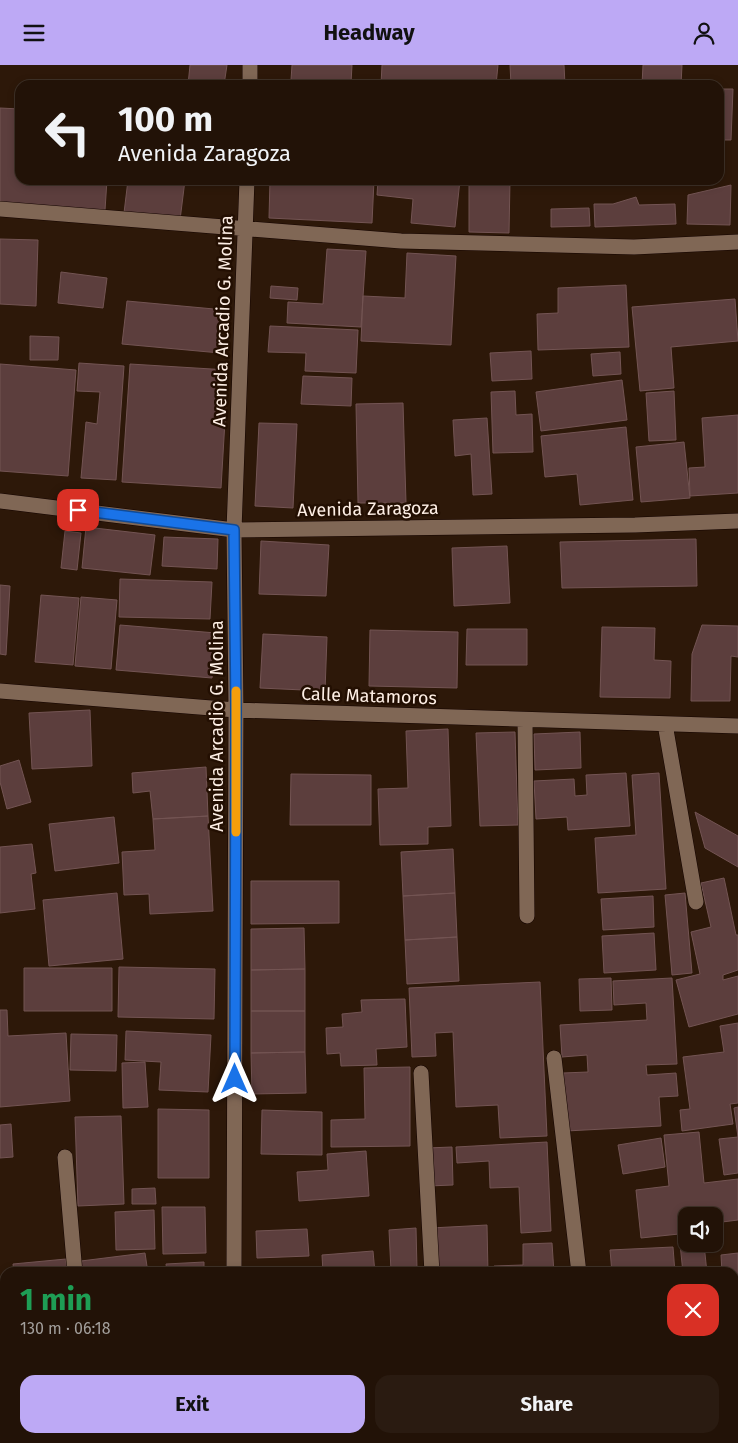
<!DOCTYPE html>
<html lang="en">
<head>
<meta charset="utf-8">
<style>
  :root { --surface:#221207; --page:#2a1b11; --text:#f1f3f6; --muted:#a29e9b; --line:#3f3228; --accent:#bda9f5 }
  body { margin:0; font-family:"Fira Sans",sans-serif; background:var(--page); color:var(--text); height:100vh; display:flex; flex-direction:column; font-size:19px; white-space:nowrap }
  * { box-sizing:border-box; margin:0 }
  p { font-size:16px; color:var(--muted) }
  .icon { flex:none; width:28px; height:28px; fill:none; stroke:currentColor; stroke-width:2; stroke-linecap:round; stroke-linejoin:round }
  .map { position:relative; flex:1; overflow:hidden }
  .sheet { position:absolute; left:0px; top:1202px; width:739px; height:176px; display:flex; flex-direction:column; background:var(--surface); border-radius:15px 15px 0 0; box-shadow:0 2px 8px #0003,0 0 0 1px var(--line) }
  .sheet>* { flex:none }
  .guide { position:absolute; left:15px; top:15px; width:709px; height:105px; border-radius:15px; box-shadow:0 2px 8px #0003,0 0 0 1px var(--line); background:#221207; color:var(--text); overflow:hidden }
  .fabs { position:absolute; left:678px; top:1142px; display:grid; gap:10px }
  .fabs a { display:grid; place-items:center; width:45px; height:45px; border-radius:10px; background:var(--surface); box-shadow:0 2px 8px #0003,0 0 0 1px var(--line); font-size:25px }
  .pin { position:absolute; display:grid; place-items:center; width:42px; height:42px; color:#fff; margin:-21px; border-radius:10px; box-shadow:0 2px 8px #0006 }
  .me { position:absolute; width:55px; margin:-28px; rotate:0deg; stroke-linejoin:round; filter:drop-shadow(0 0 4px #0008) }
  .turn { display:flex; align-items:center; gap:18px; height:105px; padding:0 20px; font-size:22px }
  .turn .icon { width:65px; height:65px; stroke-width:2.5 }
  .turn b { display:block; font-size:35px; line-height:42px }
  .round { display:grid; place-items:center; flex:none; width:52px; height:52px; border-radius:15px; background:var(--page) }
  .head { display:flex; align-items:center; justify-content:space-between; height:85px; padding:0 20px }
  h1 { font-size:30px; font-weight:700; line-height:38px; color:#1e9e55 }
  .button { display:flex; gap:10px; margin-top:auto; padding:10px 20px }
  .button a { flex:1; height:58px; border-radius:15px; background:var(--accent); color:#111; font-size:20px; font-weight:700; line-height:58px; text-align:center }
  .button a+a { background:var(--page); color:var(--text) }
  header { display:flex; justify-content:space-between; align-items:center; height:65px; padding:0 20px; background:var(--accent); color:#111; font-size:22px; font-weight:700 }
  .map>svg:first-child { display:block }
  .building { fill:#5c3e3d; stroke:#735453 }
  .lines { fill:none; stroke-linecap:round; stroke-linejoin:round }
  .minor-casing { stroke:#140400; stroke-width:16 }
  .minor { stroke:#806755; stroke-width:15 }
  .route-casing { stroke:#114b97; stroke-width:12 }
  .route { stroke:#1a73e8; stroke-width:9 }
  .slow { stroke:#f59e0b; stroke-width:9 }
  .labels { text-anchor:middle; stroke-width:5; stroke-linejoin:round; paint-order:stroke }
  .street-label { font-size:18px; fill:#feefe5; stroke:#230f02 }
</style>
</head>
<body>
<header><svg class="icon" aria-label="menu" viewBox="0 0 24 24"><path d="M4 6h16M4 12h16M4 18h16"/></svg>Headway<svg class="icon" aria-label="person" viewBox="0 0 24 24"><circle cx="12" cy="8" r="4"/><path d="M4 21q1-7 8-7t8 7"/></svg></header>
<div class="map">
<svg width="738" height="1378" viewBox="0 0 738 1378">
  <rect width="100%" height="100%" fill="#2d1809"/>
  <path class="building" d="M 190,0 L 227,0 L 224,20 L 188,20 Z
    M 292,0 L 352,0 L 351,18 L 291,15 Z
    M 382,0 L 498,0 L 496,20 L 381,20 Z
    M 510,0 L 564,0 L 565,20 L 511,20 Z
    M 643,0 L 682,0 L 681,20 L 642,20 Z
    M 719,24 L 733,24 L 731,75 L 719,75 Z
    M 0,43 L 20,44 L 20,115 L 107,115 L 105,145 L 0,141 Z
    M 128,115 L 185,115 L 180,155 L 124,148 Z
    M 270,115 L 374,115 L 372,158 L 269,153 Z
    M 378,115 L 460,115 L 455,162 L 411,158 L 413,134 L 377,130 Z
    M 469,115 L 510,115 L 509,168 L 469,167 Z
    M 731,120 L 730,160 L 687,159 L 688,130 Z
    M 636,132 L 639,140 L 675,139 L 676,159 L 595,162 L 594,139 L 613,139 Z
    M 589,143 L 590,161 L 551,162 L 551,144 Z
    M 0,174 L 38,175 L 36,241 L 0,239 Z
    M 327,184 L 366,186 L 361,262 L 287,258 L 288,237 L 323,239 Z
    M 407,188 L 456,191 L 451,280 L 361,276 L 363,231 L 405,233 Z
    M 61,207 L 107,213 L 103,243 L 58,238 Z
    M 626,220 L 629,282 L 538,285 L 537,249 L 558,248 L 558,223 Z
    M 271,221 L 298,223 L 297,235 L 270,233 Z
    M 735,234 L 738,276 L 671,282 L 674,323 L 640,326 L 632,242 Z
    M 127,236 L 225,245 L 220,288 L 122,279 Z
    M 270,261 L 358,265 L 356,308 L 305,306 L 306,288 L 268,287 Z
    M 30,271 L 59,272 L 58,295 L 30,295 Z
    M 531,286 L 532,314 L 492,316 L 490,288 Z
    M 620,287 L 621,309 L 593,311 L 591,289 Z
    M 79,298 L 124,301 L 116,415 L 81,413 L 86,357 L 97,359 L 100,327 L 77,326 Z
    M 0,299 L 76,305 L 68,411 L 0,406 Z
    M 130,299 L 228,305 L 221,423 L 122,417 Z
    M 303,311 L 352,313 L 351,341 L 301,339 Z
    M 622,315 L 627,355 L 541,366 L 536,327 Z
    M 515,326 L 516,350 L 532,349 L 533,387 L 493,388 L 491,327 Z
    M 674,326 L 676,375 L 649,376 L 646,328 Z
    M 403,338 L 406,438 L 358,438 L 356,339 Z
    M 738,350 L 738,428 L 690,431 L 689,403 L 705,402 L 702,353 Z
    M 487,353 L 492,429 L 473,430 L 471,389 L 455,391 L 453,355 Z
    M 259,358 L 297,359 L 293,443 L 255,441 Z
    M 626,362 L 633,435 L 580,440 L 577,409 L 545,412 L 541,371 Z
    M 684,377 L 690,433 L 641,437 L 636,382 Z
    M 86,462 L 155,470 L 150,510 L 82,503 Z
    M 65,466 L 81,468 L 77,505 L 61,503 Z
    M 164,472 L 218,474 L 217,504 L 162,501 Z
    M 696,474 L 697,521 L 562,523 L 560,477 Z
    M 261,476 L 329,480 L 326,531 L 259,529 Z
    M 507,481 L 510,538 L 454,541 L 452,483 Z
    M 120,514 L 212,517 L 210,554 L 119,552 Z
    M 0,520 L 10,521 L 6,590 L 0,589 Z
    M 41,530 L 79,533 L 73,600 L 35,597 Z
    M 81,532 L 117,535 L 111,604 L 75,601 Z
    M 120,560 L 216,568 L 212,613 L 116,605 Z
    M 702,560 L 738,561 L 738,592 L 731,591 L 730,636 L 691,636 L 692,589 Z
    M 602,562 L 655,563 L 654,595 L 671,596 L 670,633 L 600,632 Z
    M 467,564 L 527,564 L 527,600 L 466,600 Z
    M 370,565 L 458,567 L 457,623 L 369,621 Z
    M 263,569 L 327,572 L 325,626 L 260,623 Z
    M 90,645 L 92,701 L 32,704 L 29,648 Z
    M 448,664 L 451,761 L 428,762 L 428,779 L 380,780 L 378,724 L 408,723 L 406,666 Z
    M 515,667 L 518,760 L 480,761 L 476,668 Z
    M 580,667 L 581,703 L 535,705 L 534,669 Z
    M 19,695 L 31,737 L 7,744 L 0,717 L 0,701 Z
    M 206,702 L 208,751 L 153,754 L 150,726 L 133,728 L 132,708 Z
    M 626,708 L 630,761 L 568,765 L 567,752 L 536,754 L 534,716 L 574,714 L 575,731 L 587,730 L 586,710 Z
    M 659,708 L 666,824 L 598,828 L 595,773 L 636,770 L 632,710 Z
    M 291,709 L 371,710 L 371,760 L 290,760 Z
    M 695,747 L 738,771 L 738,802 L 705,783 Z
    M 208,751 L 213,846 L 150,849 L 149,829 L 124,830 L 122,787 L 155,785 L 153,754 Z
    M 114,752 L 119,798 L 55,806 L 49,759 Z
    M 32,779 L 36,808 L 31,809 L 35,844 L 0,848 L 0,782 Z
    M 453,784 L 455,828 L 403,831 L 401,787 Z
    M 724,813 L 736,870 L 738,870 L 738,905 L 723,910 L 723,915 L 738,911 L 738,949 L 689,962 L 676,915 L 700,909 L 691,867 L 711,862 L 701,818 Z
    M 251,816 L 339,816 L 339,858 L 251,859 Z
    M 117,828 L 123,894 L 49,901 L 43,835 Z
    M 455,828 L 457,872 L 405,875 L 403,831 Z
    M 685,828 L 692,908 L 672,910 L 665,830 Z
    M 653,831 L 654,862 L 603,865 L 601,834 Z
    M 304,863 L 305,904 L 251,905 L 251,864 Z
    M 654,868 L 656,905 L 604,908 L 602,871 Z
    M 457,872 L 459,916 L 407,919 L 405,875 Z
    M 119,902 L 215,904 L 214,954 L 118,952 Z
    M 24,903 L 112,903 L 112,946 L 24,946 Z
    M 305,904 L 305,946 L 251,946 L 251,905 Z
    M 611,913 L 612,945 L 580,946 L 579,914 Z
    M 672,913 L 677,999 L 646,1000 L 647,1010 L 676,1008 L 678,1031 L 659,1032 L 661,1061 L 566,1066 L 563,1008 L 588,1007 L 587,990 L 562,992 L 560,960 L 647,955 L 646,938 L 614,940 L 613,916 Z
    M 540,917 L 547,1071 L 500,1073 L 498,1040 L 456,1042 L 453,967 L 435,968 L 436,991 L 412,992 L 409,923 Z
    M 405,934 L 407,982 L 376,984 L 377,1000 L 341,1001 L 340,988 L 327,989 L 326,963 L 343,962 L 342,949 L 362,947 L 361,935 Z
    M 0,945 L 7,945 L 8,971 L 66,968 L 70,1036 L 0,1042 Z
    M 251,946 L 305,946 L 305,987 L 251,988 Z
    M 738,958 L 738,1038 L 730,1039 L 733,1059 L 682,1066 L 680,1045 L 690,1044 L 683,992 L 724,987 L 720,961 Z
    M 126,966 L 211,970 L 208,1027 L 159,1025 L 161,997 L 125,995 Z
    M 71,969 L 117,970 L 116,1006 L 70,1005 Z
    M 305,987 L 306,1028 L 252,1029 L 251,988 Z
    M 145,997 L 148,1042 L 123,1043 L 122,998 Z
    M 410,1002 L 410,1081 L 331,1082 L 331,1055 L 365,1054 L 364,1003 Z
    M 738,1042 L 738,1108 L 724,1110 L 719,1074 L 738,1072 L 734,1043 Z
    M 158,1044 L 209,1045 L 209,1113 L 158,1113 Z
    M 262,1045 L 322,1047 L 322,1090 L 261,1089 Z
    M 121,1051 L 124,1139 L 78,1141 L 75,1052 Z
    M 11,1059 L 13,1092 L 0,1093 L 0,1060 Z
    M 699,1067 L 704,1118 L 738,1114 L 738,1155 L 714,1158 L 714,1151 L 686,1151 L 686,1179 L 704,1179 L 707,1208 L 683,1208 L 679,1169 L 641,1173 L 636,1125 L 669,1121 L 664,1070 Z
    M 661,1073 L 665,1102 L 623,1109 L 618,1080 Z
    M 547,1077 L 551,1166 L 521,1168 L 519,1122 L 490,1123 L 489,1096 L 457,1098 L 456,1082 Z
    M 452,1082 L 453,1120 L 428,1121 L 427,1083 Z
    M 366,1086 L 369,1131 L 299,1136 L 297,1107 L 328,1105 L 327,1089 Z
    M 155,1123 L 156,1139 L 132,1139 L 132,1124 Z
    M 162,1142 L 205,1142 L 206,1188 L 163,1189 Z
    M 154,1145 L 155,1184 L 116,1185 L 115,1147 Z
    M 487,1160 L 488,1208 L 433,1208 L 431,1163 Z
    M 416,1163 L 417,1204 L 391,1206 L 389,1165 Z
    M 307,1164 L 309,1191 L 257,1193 L 256,1166 Z
    M 552,1178 L 554,1208 L 495,1208 L 494,1201 L 523,1200 L 523,1179 Z
    M 673,1182 L 675,1208 L 612,1208 L 610,1185 Z
    M 373,1186 L 375,1208 L 323,1208 L 322,1190 Z
    M 145,1188 L 148,1208 L 82,1208 L 81,1196 Z
    M 738,1188 L 738,1239 L 734,1240 L 734,1208 L 722,1208 L 721,1190 Z
    M 66,1194 L 67,1208 L 14,1208 L 13,1199 Z
    M 204,1197 L 204,1208 L 167,1208 L 166,1199 Z
    M 0,1234 L 4,1283 L 0,1283 Z
    M 0,1328 L 5,1328 L 5,1374 L 14,1374 L 15,1378 L 0,1378 Z
    M 25,1374 L 69,1374 L 70,1378 L 26,1378 Z
    M 131,1374 L 213,1374 L 213,1378 L 131,1378 Z
    M 368,1374 L 418,1374 L 392,1378 L 368,1378 Z
    M 455,1374 L 469,1374 L 470,1378 L 456,1378 Z
    M 569,1374 L 659,1374 L 622,1378 L 569,1378 Z"/>
  <g class="lines">
    <defs>
      <path id="minor" d="M 250,20 L 250,0
        M 0,144 L 401,176 L 634,182 L 738,177
        M 0,436 L 234,465 L 635,460 L 738,456
        M 0,626 L 236,645 L 738,661
        M 525,655 L 527,851
        M 665,659 L 696,837
        M 554,993 L 579,1208
        M 421,1008 L 432,1208
        M 65,1092 L 75,1208
        M 234,1208 L 236,645 L 234,465 L 247,115
        M 734,1273 L 738,1273
        M 0,1312 L 5,1311
        M 235,1374 L 235,1378"/>
    </defs>
    <use href="#minor" class="minor-casing"/>
    <use href="#minor" class="minor"/>
  </g>
  <g class="lines">
    <defs>
      <path id="route" d="M 78,445 L 234,465 L 236,645 L 235,1014"/>
    </defs>
    <use href="#route" class="route-casing"/>
    <use href="#route" class="route"/>
    <path class="slow" d="M 236,767 L 236,626"/>
  </g>
  <g class="labels">
    <g class="street-label">
      <text transform="translate(223 256) rotate(-88)" y="6">Avenida Arcadio G. Molina</text>
      <text transform="translate(368 444) rotate(-1)" y="6">Avenida Zaragoza</text>
      <text transform="translate(369 631) rotate(2)" y="6">Calle Matamoros</text>
      <text transform="translate(217 661) rotate(-90)" y="6">Avenida Arcadio G. Molina</text>
    </g>
  </g>
</svg>
<div class="fabs">
<a><svg class="icon" aria-label="sound" viewBox="0 0 24 24"><path d="M4 9h4l5-4v14l-5-4H4zM17 9q2 3 0 6"/></svg></a>
</div>
<div class="pin" style="left:78px;top:445px;background:#d93025"><svg class="icon" aria-label="arrive" viewBox="0 0 24 24"><path d="M6 21V4h12l-3 4 3 4H6"/></svg></div>
<svg class="me" style="left:235px;top:1014px" viewBox="-20 -20 40 40"><path d="M0-17L14 15 0 8-14 15z" fill="#1a73e8" stroke="#fff" stroke-width="4"/></svg>
<div class="guide">
<div class="turn"><svg class="icon" aria-label="left" viewBox="0 0 24 24"><path d="M17 20v-9H6M10 6l-5 5 5 5"/></svg><div><b>100 m</b>Avenida Zaragoza</div></div>
</div>
<section class="sheet">
<div class="head"><div><h1>1 min</h1><p>130 m · 06:18</p></div><a class="round" style="background:#d93025;color:#fff"><svg class="icon" aria-label="close" viewBox="0 0 24 24"><path d="M6 6l12 12M18 6L6 18"/></svg></a></div>
<div class="button"><a>Exit</a><a>Share</a></div>
</section>
</div>
</body>
</html>
